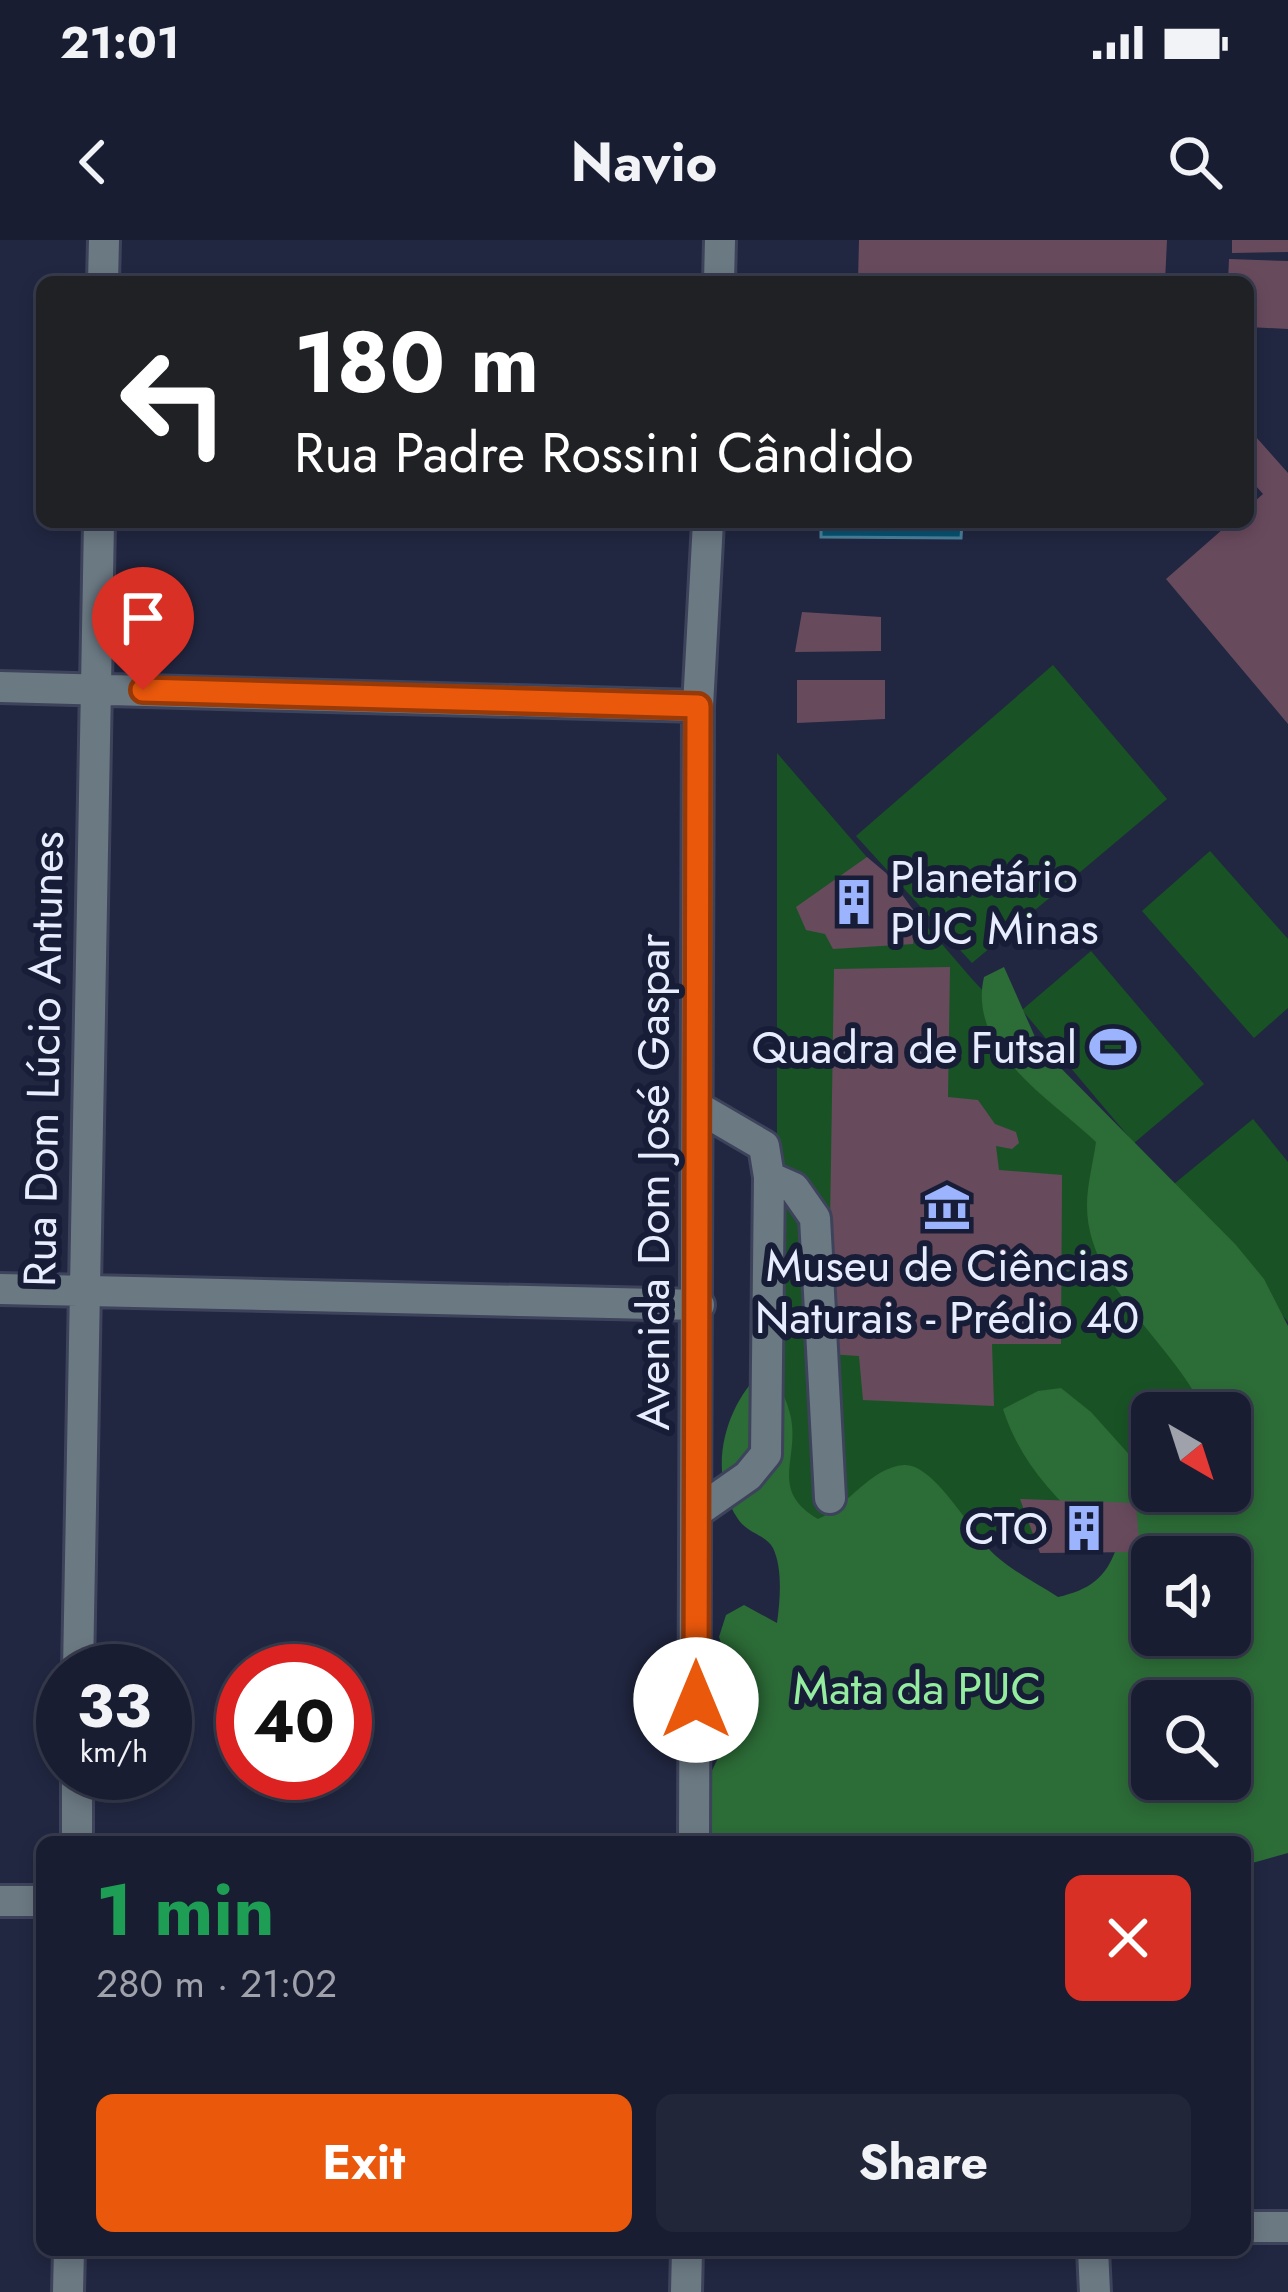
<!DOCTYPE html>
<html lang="en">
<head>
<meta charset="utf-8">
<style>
  :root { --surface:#191d31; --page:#222639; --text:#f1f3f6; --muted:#9fa2ab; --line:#373b4d; --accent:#ea580c }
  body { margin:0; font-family:Jost,sans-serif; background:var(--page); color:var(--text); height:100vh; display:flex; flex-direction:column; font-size:45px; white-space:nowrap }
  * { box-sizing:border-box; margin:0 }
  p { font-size:39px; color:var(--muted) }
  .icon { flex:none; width:66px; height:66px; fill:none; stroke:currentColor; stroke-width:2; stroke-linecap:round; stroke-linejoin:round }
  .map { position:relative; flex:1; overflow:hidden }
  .sheet { position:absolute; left:36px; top:1596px; width:1215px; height:420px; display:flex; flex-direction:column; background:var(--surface); border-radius:18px; box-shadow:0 6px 18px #0003,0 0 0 3px var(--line) }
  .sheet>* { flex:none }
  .hud { position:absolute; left:36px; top:36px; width:1218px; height:252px; border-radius:18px; box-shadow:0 6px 18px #0003,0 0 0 3px var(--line); background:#202124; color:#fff; overflow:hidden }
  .needle { width:78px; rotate:141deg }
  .buttons { position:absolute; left:1131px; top:1152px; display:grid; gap:24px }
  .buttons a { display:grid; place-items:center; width:120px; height:120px; border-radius:18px; background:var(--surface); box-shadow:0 6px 18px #0003,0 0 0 3px var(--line); font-size:60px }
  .speed { position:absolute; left:36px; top:1404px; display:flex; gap:24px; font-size:60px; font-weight:700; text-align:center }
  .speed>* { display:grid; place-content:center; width:156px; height:156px; border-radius:50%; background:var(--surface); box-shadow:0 6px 18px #0003,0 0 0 3px var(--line); line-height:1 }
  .speed small { font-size:30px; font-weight:400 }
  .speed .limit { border:18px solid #d22; background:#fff; color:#111 }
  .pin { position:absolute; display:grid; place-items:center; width:102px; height:102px; color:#fff; margin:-123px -51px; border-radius:50% 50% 50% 0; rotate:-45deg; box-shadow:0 0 12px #0007 }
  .pin .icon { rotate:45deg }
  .me { position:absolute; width:132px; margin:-66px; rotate:0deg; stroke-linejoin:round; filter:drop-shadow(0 0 9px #0008) }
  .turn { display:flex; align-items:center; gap:42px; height:252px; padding:0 60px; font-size:54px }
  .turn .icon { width:156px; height:156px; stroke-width:2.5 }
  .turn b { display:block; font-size:84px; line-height:102px }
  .round { display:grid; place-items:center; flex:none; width:126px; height:126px; border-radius:18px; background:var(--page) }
  .overview { display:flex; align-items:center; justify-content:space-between; height:204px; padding:0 60px }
  h1 { font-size:72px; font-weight:700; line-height:90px; color:#1e9e55 }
  .primary-button { display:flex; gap:24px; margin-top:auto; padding:24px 60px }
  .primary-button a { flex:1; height:138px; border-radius:18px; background:var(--accent); color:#fff; font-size:48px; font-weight:700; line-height:138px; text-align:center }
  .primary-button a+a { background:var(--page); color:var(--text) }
  .status { display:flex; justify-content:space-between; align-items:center; height:84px; padding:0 60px; background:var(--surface); direction:ltr }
  .status svg { height:33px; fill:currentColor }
  header { display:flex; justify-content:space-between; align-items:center; height:156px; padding:0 60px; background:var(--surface); font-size:54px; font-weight:700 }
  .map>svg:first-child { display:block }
  .green { fill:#195325; fill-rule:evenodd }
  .forest { fill:#2c6c37; fill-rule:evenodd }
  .water { fill:#065473; stroke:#4a829d; stroke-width:3 }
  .building { fill:#684a5d }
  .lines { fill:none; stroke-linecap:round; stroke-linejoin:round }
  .minor-casing { stroke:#3d435b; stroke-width:36 }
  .minor { stroke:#6b7983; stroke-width:30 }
  .route-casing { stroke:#983908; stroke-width:30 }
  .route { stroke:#ea580c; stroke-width:21 }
  .labels { text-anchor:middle; stroke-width:12; stroke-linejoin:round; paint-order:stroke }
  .poi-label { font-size:45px; fill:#e7edfe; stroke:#181d37; text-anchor:end }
  .street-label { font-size:45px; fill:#e7edfe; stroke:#181d37 }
  .park-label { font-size:45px; fill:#94ec9f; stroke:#181d37 }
</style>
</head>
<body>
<div class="status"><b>21:01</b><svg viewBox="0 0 49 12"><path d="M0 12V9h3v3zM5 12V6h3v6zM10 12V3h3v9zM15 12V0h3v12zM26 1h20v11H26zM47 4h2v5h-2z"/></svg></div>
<header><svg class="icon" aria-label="back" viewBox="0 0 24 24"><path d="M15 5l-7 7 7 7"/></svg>Navio<svg class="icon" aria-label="search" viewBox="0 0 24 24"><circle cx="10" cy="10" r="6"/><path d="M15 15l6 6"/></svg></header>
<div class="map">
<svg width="1288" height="2052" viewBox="0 0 1288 2052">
  <rect width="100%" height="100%" fill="#212741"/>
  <path class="green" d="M 1053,425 L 1167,559 L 972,723 L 856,596 Z
    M 777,513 L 972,739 L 1147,927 L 1288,1206 L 1218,1263 L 1094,1286 L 984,1303 L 777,1294 ZM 1152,1173 L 1230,1173 L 1230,1251 L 1152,1251 Z
    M 1210,611 L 1288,699 L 1288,768 L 1254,798 L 1142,671 Z
    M 1091,711 L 1204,844 L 1134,903 L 1022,770 Z
    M 1253,879 L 1288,922 L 1288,1082 L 1174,944 Z"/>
  <path class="forest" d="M 1004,727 L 1039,806 L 1236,1005 L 1264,1039 L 1288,1086 L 1288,1613 L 1245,1625 L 1245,1602 L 692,1602 L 701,1553 L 738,1477 L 740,1457 L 719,1397 L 726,1375 L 744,1365 L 777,1383 C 780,1361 783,1329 773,1308 C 766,1295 747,1293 738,1279 C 705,1231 726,1160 768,1126 C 778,1142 787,1159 791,1178 C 799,1221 769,1250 818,1279 C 847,1267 871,1227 904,1225 C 935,1223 973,1296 996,1316 C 1014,1332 1038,1344 1058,1357 C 1089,1350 1106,1338 1116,1309 C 1067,1272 1022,1229 1003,1169 L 1038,1151 L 1061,1148 L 1091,1172 L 1152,1240 L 1152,1251 L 1181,1260 L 1206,1251 L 1230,1251 L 1230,1173 L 1205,1173 C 1174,1103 1087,1046 1087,966 C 1087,945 1093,923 1096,902 C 1051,859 967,810 984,737 ZM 1152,1317 L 1230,1317 L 1230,1395 L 1152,1395 ZM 1152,1461 L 1230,1461 L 1230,1539 L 1152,1539 Z"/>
  <path class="water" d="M 821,282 L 962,282 L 961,298 L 821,297 Z"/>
  <path class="building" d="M 859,0 L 1167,0 L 1165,42 L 858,42 Z
    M 1232,0 L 1288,0 L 1288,12 L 1232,13 Z
    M 1229,19 L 1288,21 L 1288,89 L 1248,87 L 1248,42 L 1228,42 Z
    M 1248,188 L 1288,233 L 1288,484 L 1166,339 L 1231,282 L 1248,282 L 1248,267 L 1263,254 L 1248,237 Z
    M 802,372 L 881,377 L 881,411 L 795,412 Z
    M 797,440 L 885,440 L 885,479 L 797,483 Z
    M 867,617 L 886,633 L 917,675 L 913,704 L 833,709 L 825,694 L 806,690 L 796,667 Z
    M 950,727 L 948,857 L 978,860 L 995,884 L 1016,892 L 1019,903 L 1012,909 L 996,906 L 999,930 L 1062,935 L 1061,1104 L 992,1104 L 994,1166 L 863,1160 L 859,1116 L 828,1114 L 834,729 Z
    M 1020,1259 L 1136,1263 L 1140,1312 L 1040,1313 Z"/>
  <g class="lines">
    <defs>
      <path id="minor" d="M 103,42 L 104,0
        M 719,42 L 720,0
        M 0,447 L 698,466
        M 769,937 L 794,948 L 815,978 L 830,1258
        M 0,1049 L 699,1065
        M 698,1271 L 748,1236 L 766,1214 L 769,937 L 764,906 L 699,868
        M 78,1431 L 99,282
        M 77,1602 L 77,1533
        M 694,1602 L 698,466 L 708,282
        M 0,1661 L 42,1661
        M 1245,1987 L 1288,1987
        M 1093,2010 L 1095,2052
        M 68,2052 L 69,2010
        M 686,2052 L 687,2010"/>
    </defs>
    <use href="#minor" class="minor-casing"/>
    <use href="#minor" class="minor"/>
  </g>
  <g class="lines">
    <defs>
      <path id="route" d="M 143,450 L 698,466 L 696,1460"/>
    </defs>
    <use href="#route" class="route-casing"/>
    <use href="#route" class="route"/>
  </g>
  <defs>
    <symbol id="building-bare" viewBox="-9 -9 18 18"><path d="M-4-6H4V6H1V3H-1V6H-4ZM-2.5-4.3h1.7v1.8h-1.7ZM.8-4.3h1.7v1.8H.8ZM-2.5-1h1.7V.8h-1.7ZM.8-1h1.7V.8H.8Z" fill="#9bb4fd" stroke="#181d37" stroke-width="2.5" paint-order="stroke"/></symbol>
    <symbol id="stadium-bare" viewBox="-9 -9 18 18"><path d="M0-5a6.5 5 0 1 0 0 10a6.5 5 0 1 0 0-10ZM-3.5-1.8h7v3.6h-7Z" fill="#9bb4fd" stroke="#181d37" stroke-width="2.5" paint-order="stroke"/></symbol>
    <symbol id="museum-bare" viewBox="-9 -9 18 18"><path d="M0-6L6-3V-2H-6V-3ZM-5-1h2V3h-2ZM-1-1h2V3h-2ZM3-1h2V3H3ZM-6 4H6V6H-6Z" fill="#9bb4fd" stroke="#181d37" stroke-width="2.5" paint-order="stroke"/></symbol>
  </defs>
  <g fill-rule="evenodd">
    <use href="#building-bare" x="821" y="629" width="66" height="66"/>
    <use href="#stadium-bare" x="1080" y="774" width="66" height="66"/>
    <use href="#museum-bare" x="914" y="934" width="66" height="66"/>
    <use href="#building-bare" x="1051" y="1255" width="66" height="66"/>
  </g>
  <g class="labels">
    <g class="poi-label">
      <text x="890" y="652" text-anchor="start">Planetário<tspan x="890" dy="52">PUC Minas</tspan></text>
      <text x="1077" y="823">Quadra de Futsal</text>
      <text x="947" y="1041" text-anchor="middle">Museu de Ciências<tspan x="947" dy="52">Naturais - Prédio 40</tspan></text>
      <text x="1048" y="1304">CTO</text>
    </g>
    <g class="street-label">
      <text transform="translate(43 819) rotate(-89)" y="16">Rua Dom Lúcio Antunes</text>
      <text transform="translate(653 942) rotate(-90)" y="16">Avenida Dom José Gaspar</text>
    </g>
    <g class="park-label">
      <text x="917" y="1464">Mata da PUC</text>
    </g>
  </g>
</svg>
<div class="buttons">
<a><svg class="needle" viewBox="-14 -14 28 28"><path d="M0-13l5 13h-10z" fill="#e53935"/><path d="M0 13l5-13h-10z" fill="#9fa2ab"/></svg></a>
<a><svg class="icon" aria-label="sound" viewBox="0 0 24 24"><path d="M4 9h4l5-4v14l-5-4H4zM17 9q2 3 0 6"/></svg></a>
<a><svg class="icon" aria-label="search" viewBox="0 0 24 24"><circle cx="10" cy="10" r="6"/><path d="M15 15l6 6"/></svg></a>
</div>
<div class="speed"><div>33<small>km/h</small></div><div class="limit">40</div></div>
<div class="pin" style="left:143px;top:450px;background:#d93025"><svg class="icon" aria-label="arrive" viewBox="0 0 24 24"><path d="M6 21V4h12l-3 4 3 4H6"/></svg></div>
<svg class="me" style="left:696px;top:1460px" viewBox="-20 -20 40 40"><circle r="19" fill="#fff"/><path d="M0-13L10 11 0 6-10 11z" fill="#ea580c"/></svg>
<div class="hud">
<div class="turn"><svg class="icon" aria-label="left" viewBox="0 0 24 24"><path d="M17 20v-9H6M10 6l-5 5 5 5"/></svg><div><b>180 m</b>Rua Padre Rossini Cândido</div></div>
</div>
<section class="sheet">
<div class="overview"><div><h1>1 min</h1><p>280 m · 21:02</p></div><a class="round" style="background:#d93025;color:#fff"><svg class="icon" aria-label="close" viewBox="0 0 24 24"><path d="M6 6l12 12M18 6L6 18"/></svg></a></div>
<div class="primary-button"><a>Exit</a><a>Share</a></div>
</section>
</div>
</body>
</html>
